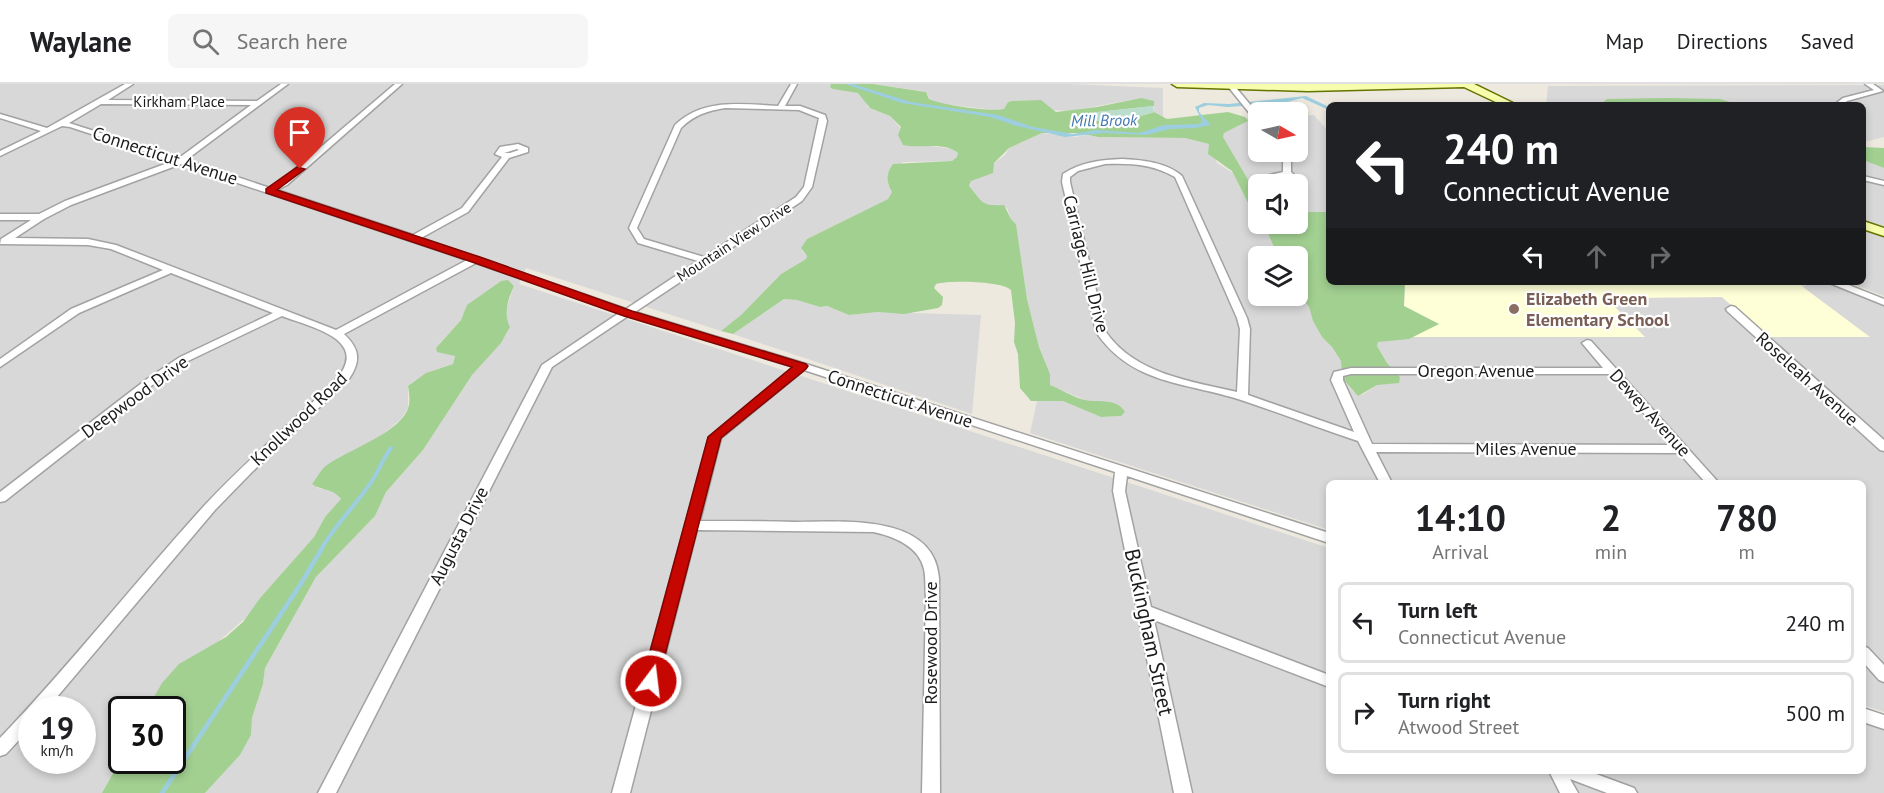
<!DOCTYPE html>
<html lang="en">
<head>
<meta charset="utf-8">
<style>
  :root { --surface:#fff; --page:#f6f6f6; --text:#202124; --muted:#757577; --line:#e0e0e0 }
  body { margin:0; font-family:"PT Sans",sans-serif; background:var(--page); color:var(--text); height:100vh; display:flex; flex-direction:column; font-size:22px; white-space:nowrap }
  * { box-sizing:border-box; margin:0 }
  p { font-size:20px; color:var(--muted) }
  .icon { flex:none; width:33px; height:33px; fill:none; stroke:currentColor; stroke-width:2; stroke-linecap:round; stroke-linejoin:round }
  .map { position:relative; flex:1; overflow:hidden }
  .sheet { position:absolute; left:1326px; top:396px; width:540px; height:294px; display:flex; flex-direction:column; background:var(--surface); border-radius:9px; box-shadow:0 3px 9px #0003 }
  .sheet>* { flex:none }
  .banner { position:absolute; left:1326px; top:18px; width:540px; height:183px; border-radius:9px; box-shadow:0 3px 9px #0003; background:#202124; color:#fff; overflow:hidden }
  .needle { width:39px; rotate:99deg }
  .tools { position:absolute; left:1248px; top:18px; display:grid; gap:12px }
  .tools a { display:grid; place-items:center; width:60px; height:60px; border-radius:9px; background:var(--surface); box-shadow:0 3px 9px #0003; font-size:30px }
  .speed { position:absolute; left:18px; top:612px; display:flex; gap:12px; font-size:30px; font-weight:700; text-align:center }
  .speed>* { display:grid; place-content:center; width:78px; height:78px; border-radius:50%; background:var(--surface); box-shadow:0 3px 9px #0003; line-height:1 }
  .speed small { font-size:15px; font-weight:400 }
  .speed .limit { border:3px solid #111; border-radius:9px; background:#fff; color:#111 }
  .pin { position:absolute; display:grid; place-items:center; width:51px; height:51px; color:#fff; margin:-62px -26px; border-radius:50% 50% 50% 0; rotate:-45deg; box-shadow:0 0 6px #0007 }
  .pin .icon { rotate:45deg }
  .me { position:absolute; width:66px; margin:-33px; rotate:15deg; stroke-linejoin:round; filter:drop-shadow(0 0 4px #0008) }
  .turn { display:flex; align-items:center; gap:21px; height:126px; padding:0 18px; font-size:27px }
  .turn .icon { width:78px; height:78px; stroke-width:2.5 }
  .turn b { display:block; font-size:42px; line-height:51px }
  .lanes { display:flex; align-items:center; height:57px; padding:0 18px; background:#0003; justify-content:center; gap:30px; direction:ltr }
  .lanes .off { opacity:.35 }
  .eta { display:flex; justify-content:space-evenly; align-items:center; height:102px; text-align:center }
  .eta b { font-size:36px; font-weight:700; line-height:42px }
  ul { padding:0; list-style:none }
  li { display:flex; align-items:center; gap:18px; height:81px; margin:0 12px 9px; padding:0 6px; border:3px solid var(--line); border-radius:9px }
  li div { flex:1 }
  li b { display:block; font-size:22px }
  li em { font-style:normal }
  header { display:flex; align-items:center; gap:36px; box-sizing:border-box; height:84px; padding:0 30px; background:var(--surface); border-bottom:2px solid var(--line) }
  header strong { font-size:28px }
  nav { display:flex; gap:33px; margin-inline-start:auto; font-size:21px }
  .search { width:420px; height:54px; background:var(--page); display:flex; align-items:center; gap:15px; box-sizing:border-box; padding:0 21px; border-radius:9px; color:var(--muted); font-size:22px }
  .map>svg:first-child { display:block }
  .residential { fill:#d9d8d8; fill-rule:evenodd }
  .education { fill:#feffd7 }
  .forest { fill:#a2d091 }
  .wetland { fill:#bbddce }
  .water { fill:#9ccedf }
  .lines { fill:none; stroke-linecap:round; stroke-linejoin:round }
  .stream-far1 { stroke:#9ccedf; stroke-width:4 }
  .stream { stroke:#9ccedf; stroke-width:4.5 }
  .street-casing { stroke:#a2a2a2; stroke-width:3 }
  .secondary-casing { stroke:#647400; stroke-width:3 }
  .street { fill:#fff; fill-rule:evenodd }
  .secondary { fill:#f7fdad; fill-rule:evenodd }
  .route { fill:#c60600; stroke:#810400; stroke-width:1.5 }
  .education-dot { fill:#8d6e63; stroke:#fff; stroke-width:2 }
  .labels { text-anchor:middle; stroke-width:4.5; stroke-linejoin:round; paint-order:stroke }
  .far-street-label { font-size:15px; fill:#1b1b1b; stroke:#fff }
  .far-water-label { font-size:16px; font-style:italic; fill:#4276af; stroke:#fff }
  .street-label { font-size:18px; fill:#1b1b1b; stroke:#fff }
  .education-label { font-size:18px; font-weight:bold; fill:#785e54; stroke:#fff; text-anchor:start }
  .near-street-label { font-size:21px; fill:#1b1b1b; stroke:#fff }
</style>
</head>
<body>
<header>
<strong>Waylane</strong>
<div class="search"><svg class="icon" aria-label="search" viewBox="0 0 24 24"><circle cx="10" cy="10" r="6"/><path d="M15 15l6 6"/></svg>Search here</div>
<nav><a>Map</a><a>Directions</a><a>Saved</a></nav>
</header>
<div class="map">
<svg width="1884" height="709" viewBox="0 0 1884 709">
  <rect width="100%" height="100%" fill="#ede9df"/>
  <path class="residential" d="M 0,0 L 831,0 L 833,5 L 855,7 L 863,12 L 868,23 L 890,32 L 901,45 L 923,61 L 953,65 L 958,69 L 957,73 L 952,77 L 903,78 L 888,100 L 892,108 L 888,115 L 807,155 L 802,167 L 807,172 L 806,175 L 781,190 L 741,231 L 721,247 L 526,184 L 519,200 L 1329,464 L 1329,687 L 1863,687 L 1863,639 L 1884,646 L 1884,709 L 205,709 L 240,671 L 251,651 L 252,634 L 263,600 L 265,584 L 316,493 L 375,432 L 386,408 L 423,366 L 472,291 L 506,251 L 510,243 L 506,236 L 506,227 L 514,201 L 501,197 L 468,221 L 461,236 L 439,260 L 455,272 L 453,280 L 434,286 L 413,298 L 408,302 L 408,324 L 401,335 L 377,355 L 333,377 L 317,404 L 333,407 L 337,410 L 341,415 L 337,421 L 325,433 L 314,453 L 260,514 L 250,530 L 149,618 L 147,625 L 122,626 L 121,675 L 102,709 L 0,709 ZM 32,626 L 82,626 L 82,676 L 32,676 Z
    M 873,0 L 1070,0 L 1163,4 L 1163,34 L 1154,28 L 1154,22 L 1141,14 L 1070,27 L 1051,26 L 1036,16 L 1012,17 L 1008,18 L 1004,25 L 994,26 L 943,20 L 931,17 L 926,8 L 922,7 Z
    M 1884,1 L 1884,53 L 1869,57 L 1863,57 L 1863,21 L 1546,21 L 1548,2 Z
    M 1314,31 L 1329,48 L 1329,128 L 1298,128 L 1298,100 L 1258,100 L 1258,113 L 1226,61 L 1223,53 L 1224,49 L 1248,37 L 1246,34 L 1258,33 L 1258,68 L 1298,68 L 1298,32 Z
    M 1042,49 L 1075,53 L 1087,51 L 1098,53 L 1185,54 L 1209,60 L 1217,79 L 1233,89 L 1251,125 L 1258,133 L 1258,140 L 1264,140 L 1273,161 L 1282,172 L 1258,172 L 1258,212 L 1298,212 L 1298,208 L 1310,223 L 1313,237 L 1322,253 L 1332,263 L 1341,277 L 1343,296 L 1353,307 L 1362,311 L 1377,301 L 1400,293 L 1387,279 L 1377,262 L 1378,258 L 1384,257 L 1411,253 L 1644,253 L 1605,214 L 1722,213 L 1767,253 L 1869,253 L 1803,203 L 1812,198 L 1824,198 L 1884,221 L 1884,628 L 1863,621 L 1863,399 L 1329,399 L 1329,446 L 1030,349 L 1037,317 L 1063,317 L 1101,333 L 1121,332 L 1050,301 L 1050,290 L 1039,263 L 1027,215 L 1016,140 L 1011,135 L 1007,124 L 983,120 L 969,102 L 971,97 L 1005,71 L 1009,64 Z
    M 1863,76 L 1884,84 L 1884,212 L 1847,198 L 1863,198 Z
    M 784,215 L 797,216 L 820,223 L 827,222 L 849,231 L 878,228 L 981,231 L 972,330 L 733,250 Z"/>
  <path class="education" d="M 1405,198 L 1796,198 L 1870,253 L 1767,253 L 1722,213 L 1606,214 L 1645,253 L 1411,253 L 1439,240 L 1404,222 Z"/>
  <path class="forest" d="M 831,0 L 873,0 L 926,8 L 929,15 C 941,21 991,28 1004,25 L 1008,18 L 1012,17 L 1041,16 L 1056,28 L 1097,23 L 1141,14 L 1154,17 L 1154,22 L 1088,29 C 1119,35 1123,38 1154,28 L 1167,35 L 1228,28 L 1245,33 L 1248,37 L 1224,49 L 1223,53 L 1258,113 L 1258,133 L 1251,125 L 1232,87 L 1208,70 L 1209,60 L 1185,54 L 1098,53 L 1079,49 L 1042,49 L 1009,64 L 994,79 L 993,89 L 971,97 L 969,102 C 984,119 980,122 1004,121 L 1011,135 L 1016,140 L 1027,215 L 1039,263 L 1050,290 L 1050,301 C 1061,305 1071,312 1081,315 C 1095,320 1116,312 1125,328 L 1121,332 L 1101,333 L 1063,317 L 1031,317 L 1020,304 L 1018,270 L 1014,258 L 1015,239 L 1011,206 C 1002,197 949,196 936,200 L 934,204 L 943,213 L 942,221 L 938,224 L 904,230 L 878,228 L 849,231 L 827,222 L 820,223 L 797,216 L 784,215 L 733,250 L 721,247 L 741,231 L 781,190 L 806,175 L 807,172 L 801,164 L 807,155 L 888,115 L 892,108 C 886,98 886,89 893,80 L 952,77 L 957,73 L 958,69 C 945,57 918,65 903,61 L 898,51 L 901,43 L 890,32 L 870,24 L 858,9 L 833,5 L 830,3 Z
    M 1667,14 L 1720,15 L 1733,19 L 1600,21 L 1607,15 Z
    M 1863,63 L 1884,64 L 1884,84 L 1863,76 Z
    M 1298,128 L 1329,128 L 1329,198 L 1405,198 L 1404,222 L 1439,240 L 1409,255 L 1378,258 L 1377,262 L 1387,279 L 1400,293 L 1399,299 L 1377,301 L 1358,312 L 1342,294 L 1341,277 L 1332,263 L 1322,253 L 1313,237 L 1309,223 L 1298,208 L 1298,172 L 1282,172 L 1273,161 L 1264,140 L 1298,140 Z
    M 508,196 L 514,202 C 508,215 503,230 510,243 L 501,259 L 472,291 L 423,366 L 386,408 L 375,432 L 316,493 L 265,584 L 263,600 L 252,634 L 251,651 L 240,671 L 205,709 L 102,709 L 121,675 L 122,676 L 172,676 L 172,626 L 147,625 L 162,599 L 179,580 L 226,553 L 243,538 L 260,514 L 314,453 L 325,433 L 341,415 C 333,404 322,407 312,400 C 317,394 320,386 327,381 C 347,366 404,348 409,321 C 410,315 409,308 408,302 L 426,289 L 453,280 L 455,272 L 437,268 L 436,264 L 461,236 L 467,221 L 501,197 Z"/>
  <path class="wetland" d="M 1153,22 L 1154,28 C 1133,35 1098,42 1077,33 L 1088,29 Z"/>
  <path class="water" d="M 845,0 L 853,0 L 911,18 L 998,31 L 1033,43 L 1073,50 L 1096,46 L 1139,49 L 1164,41 L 1200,40 L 1202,36 L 1195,23 L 1204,19 L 1229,20 L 1306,12 L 1329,23 L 1329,26 L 1302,14 L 1284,19 L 1228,23 L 1208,21 L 1199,24 L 1199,28 L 1211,41 L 1195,44 L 1170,45 L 1146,51 L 1104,49 L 1065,53 L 1017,42 L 990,33 L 902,19 Z"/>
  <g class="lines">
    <path class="stream-far1" d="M 320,467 C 333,444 351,426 367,404 C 377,392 381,377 391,364"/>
    <path class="stream" d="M 162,709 L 300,501 L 321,466"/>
    <defs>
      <path id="street" d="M 125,0 L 133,0 L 108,16 L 257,17 L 281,0 L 288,0 L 186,76 L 270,104 L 281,97 L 395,0 L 402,0 L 287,101 L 277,106 L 413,151 L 462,124 L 502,73 L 495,70 L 500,63 L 518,60 L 528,64 L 528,68 L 509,74 L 468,128 L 421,154 L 626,225 L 698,177 L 638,159 L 629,144 L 675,41 C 703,14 742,20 778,22 L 791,0 L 797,0 L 785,22 L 800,22 L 825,31 L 827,37 L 812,103 L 802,117 L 635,228 L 806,280 L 1329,449 L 1329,459 L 1127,392 L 1125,407 L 1151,523 L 1329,591 L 1329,603 L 1154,536 L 1192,709 L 1174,709 L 1113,407 L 1115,388 L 804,286 L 721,354 L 700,437 C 732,437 764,437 796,438 C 842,438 934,429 939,494 L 940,709 L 922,709 L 926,513 C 925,504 926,494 924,485 C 919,462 893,452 873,448 L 697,446 L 630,709 L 612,709 L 709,353 L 794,283 L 628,232 L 552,283 L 336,709 L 318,709 L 542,281 L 619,229 L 476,179 L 344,250 C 360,265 361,277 349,295 L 252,388 L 215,426 L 46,626 L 32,626 L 32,642 L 6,670 L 0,672 L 0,654 C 71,580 135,498 204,422 C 245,378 290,340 333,299 C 374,256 313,244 282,232 L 188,277 L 155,299 L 5,417 L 0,418 L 0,408 L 147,295 L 180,273 L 273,229 L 171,189 L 79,229 L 0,283 L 0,275 L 71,225 L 163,186 L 111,165 L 88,161 L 0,160 L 1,155 L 31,136 L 0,136 L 0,130 L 39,130 L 65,117 L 173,77 L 70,43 L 62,42 L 0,72 L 0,67 L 41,47 L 0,34 L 0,30 L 47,44 ZM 101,20 L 251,21 L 179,74 L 69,39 ZM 725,24 L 799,26 L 819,34 L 804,103 L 796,113 L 704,173 L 644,155 L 637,144 L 681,44 C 694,31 707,27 725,24 ZM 517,65 L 519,66 L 510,69 L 504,69 ZM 181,80 L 467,176 L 336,246 L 116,161 L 88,155 L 15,154 L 44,135 L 71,121 Z
        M 1226,0 L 1233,0 L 1258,30 L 1258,36 L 1255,36 Z
        M 1865,0 L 1873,0 L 1883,7 L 1847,17 L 1842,21 L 1834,21 L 1843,14 L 1874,6 Z
        M 1280,68 L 1288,68 L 1291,76 L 1291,88 L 1302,98 L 1301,108 L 1298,108 L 1298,100 L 1294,100 L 1286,92 L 1272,96 L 1270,100 L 1262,100 L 1265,92 L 1283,88 L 1283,76 Z
        M 1122,75 C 1142,76 1166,78 1182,92 L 1247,234 L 1250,245 L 1248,311 L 1354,348 L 1331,296 L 1334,288 L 1351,284 L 1603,284 L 1582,259 L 1587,256 L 1591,257 L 1719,399 L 1706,399 L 1679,369 L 1376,368 L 1392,399 L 1380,399 L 1358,357 C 1319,344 1280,329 1241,316 C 1186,298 1132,301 1096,248 L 1062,98 L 1063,90 C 1081,78 1100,76 1122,75 ZM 1105,80 C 1129,79 1153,80 1175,93 L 1237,234 L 1240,245 L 1237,308 C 1190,297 1135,290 1106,248 L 1070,98 L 1070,93 L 1078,87 ZM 1351,290 L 1609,290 L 1672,361 L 1372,360 L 1343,296 L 1343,292 Z
        M 1863,92 L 1884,97 L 1884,101 L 1863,96 Z
        M 1827,198 L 1841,198 L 1884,215 L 1884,221 Z
        M 1731,222 L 1735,223 L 1884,356 L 1884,367 L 1880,366 L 1727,227 L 1726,225 Z
        M 1863,562 L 1868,564 L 1884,581 L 1884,598 L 1879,596 L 1863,578 Z
        M 1863,624 L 1884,631 L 1884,645 L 1863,638 Z
        M 1549,687 L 1588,687 L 1634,704 L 1637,709 L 1607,709 L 1570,695 L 1578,709 L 1560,709 Z"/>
      <path id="secondary" d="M 1172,0 L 1474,0 L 1517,21 L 1502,21 L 1464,3 L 1308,7 L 1177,3 Z
        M 1863,137 L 1884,144 L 1884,152 L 1863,145 Z"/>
    </defs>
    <use href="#street" class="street-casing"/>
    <use href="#secondary" class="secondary-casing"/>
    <use href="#street" class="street"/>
    <use href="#secondary" class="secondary"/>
  </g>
  <path class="route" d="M 297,83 L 305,85 L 277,106 L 480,173 L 632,227 L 806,280 L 808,282 L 806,285 L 721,354 L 657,602 L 651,604 L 645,602 L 642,597 L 708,353 L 792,283 L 624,232 L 472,178 L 266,109 L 266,105 Z"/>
  <circle class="education-dot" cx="1514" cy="225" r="6"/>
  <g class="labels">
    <g class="far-street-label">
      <text x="179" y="23">Kirkham Place</text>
      <text transform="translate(734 158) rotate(-33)" y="5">Mountain View Drive</text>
    </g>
    <g class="far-water-label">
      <text transform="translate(1104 36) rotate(-1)" y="6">Mill Brook</text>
    </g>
    <g class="street-label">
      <text transform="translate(165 72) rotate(18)" y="6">Connecticut Avenue</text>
      <text transform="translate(1086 180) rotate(76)" y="6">Carriage Hill Drive</text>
      <text x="1476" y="293">Oregon Avenue</text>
      <text transform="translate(1807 295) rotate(42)" y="6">Roseleah Avenue</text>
      <text transform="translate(135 313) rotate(-36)" y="6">Deepwood Drive</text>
      <text transform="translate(900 315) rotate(18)" y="6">Connecticut Avenue</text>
      <text transform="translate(1650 329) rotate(48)" y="6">Dewey Avenue</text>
      <text transform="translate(299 335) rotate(-44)" y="6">Knollwood Road</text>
      <text x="1526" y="371">Miles Avenue</text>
      <text transform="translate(459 452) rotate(-63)" y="6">Augusta Drive</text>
      <text transform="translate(931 559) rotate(-90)" y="6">Rosewood Drive</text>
    </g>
    <g class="education-label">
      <text x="1526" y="221">Elizabeth Green<tspan x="1526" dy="21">Elementary School</tspan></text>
    </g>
    <g class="near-street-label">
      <text transform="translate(1149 548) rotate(78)" y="7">Buckingham Street</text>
    </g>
  </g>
</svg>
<div class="tools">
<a><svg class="needle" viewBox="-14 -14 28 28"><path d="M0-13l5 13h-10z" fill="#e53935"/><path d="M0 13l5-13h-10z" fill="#757577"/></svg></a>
<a><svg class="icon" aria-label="sound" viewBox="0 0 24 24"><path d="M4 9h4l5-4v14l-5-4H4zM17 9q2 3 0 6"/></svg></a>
<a><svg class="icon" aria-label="layers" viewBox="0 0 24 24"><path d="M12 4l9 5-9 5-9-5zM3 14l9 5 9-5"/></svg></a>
</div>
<div class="speed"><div>19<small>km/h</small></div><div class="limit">30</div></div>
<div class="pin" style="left:300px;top:85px;background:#d93025"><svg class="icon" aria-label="arrive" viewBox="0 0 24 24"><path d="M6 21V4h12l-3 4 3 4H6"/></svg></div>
<svg class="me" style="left:651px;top:597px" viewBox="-20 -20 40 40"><circle r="17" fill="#c60600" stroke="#fff" stroke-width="3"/><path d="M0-11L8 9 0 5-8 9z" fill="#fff"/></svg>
<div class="banner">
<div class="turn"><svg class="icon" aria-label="left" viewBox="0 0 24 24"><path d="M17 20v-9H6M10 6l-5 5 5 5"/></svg><div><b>240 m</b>Connecticut Avenue</div></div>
<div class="lanes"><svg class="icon" aria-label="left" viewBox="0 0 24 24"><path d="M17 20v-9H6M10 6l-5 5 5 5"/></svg><svg class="icon off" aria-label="ahead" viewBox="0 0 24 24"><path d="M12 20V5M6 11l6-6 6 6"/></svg><svg class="icon off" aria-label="right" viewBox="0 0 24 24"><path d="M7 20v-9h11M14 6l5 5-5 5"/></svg></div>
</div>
<section class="sheet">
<div class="eta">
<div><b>14:10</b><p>Arrival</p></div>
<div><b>2</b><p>min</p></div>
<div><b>780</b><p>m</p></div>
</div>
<ul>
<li><svg class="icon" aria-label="left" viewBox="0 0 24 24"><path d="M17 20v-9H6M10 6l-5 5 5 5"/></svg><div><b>Turn left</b><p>Connecticut Avenue</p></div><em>240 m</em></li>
<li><svg class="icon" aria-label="right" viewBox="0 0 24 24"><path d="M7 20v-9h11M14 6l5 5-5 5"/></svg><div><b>Turn right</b><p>Atwood Street</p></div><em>500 m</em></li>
</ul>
</section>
</div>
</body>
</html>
